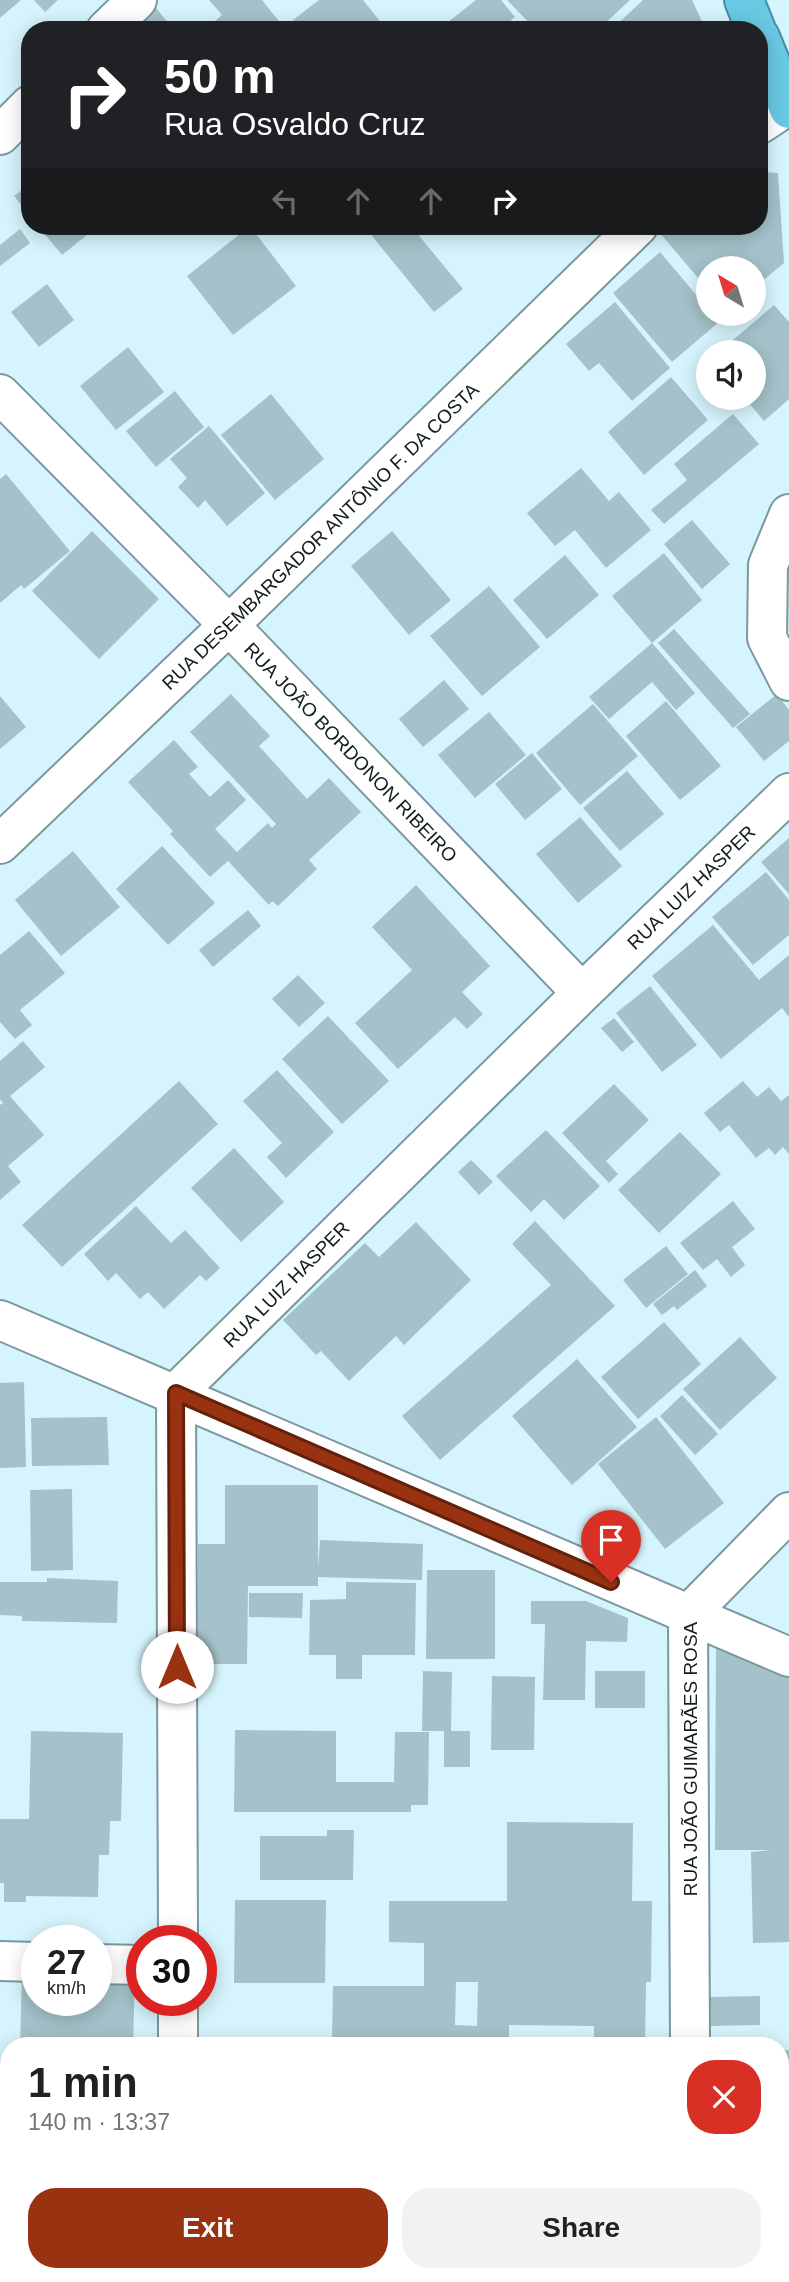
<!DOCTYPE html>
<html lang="en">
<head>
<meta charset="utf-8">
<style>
  :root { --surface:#fff; --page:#f2f2f2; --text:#202124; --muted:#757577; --accent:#993211 }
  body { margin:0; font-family:Arial,sans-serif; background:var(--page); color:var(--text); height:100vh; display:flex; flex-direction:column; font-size:26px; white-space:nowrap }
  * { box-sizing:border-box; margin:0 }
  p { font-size:23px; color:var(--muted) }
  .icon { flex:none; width:38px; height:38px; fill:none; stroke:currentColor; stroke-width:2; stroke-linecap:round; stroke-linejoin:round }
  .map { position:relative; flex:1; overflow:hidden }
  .side { position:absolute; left:0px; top:2037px; width:789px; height:245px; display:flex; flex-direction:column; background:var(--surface); border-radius:28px 28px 0 0; box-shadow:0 4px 18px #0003 }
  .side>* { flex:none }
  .hud { position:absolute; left:21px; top:21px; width:747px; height:214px; border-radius:28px; box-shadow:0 4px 18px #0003; background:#202124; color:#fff; overflow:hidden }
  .needle { width:46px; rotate:322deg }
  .buttons { position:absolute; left:696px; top:256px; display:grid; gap:14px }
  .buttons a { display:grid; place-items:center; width:70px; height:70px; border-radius:50%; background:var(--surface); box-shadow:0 4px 18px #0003; font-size:35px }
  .speed { position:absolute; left:21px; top:1925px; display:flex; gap:14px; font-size:35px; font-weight:700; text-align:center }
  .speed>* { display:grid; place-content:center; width:91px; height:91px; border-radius:50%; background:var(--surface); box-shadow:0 4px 18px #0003; line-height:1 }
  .speed small { font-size:18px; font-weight:400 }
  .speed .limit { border:10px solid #d22; background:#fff; color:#111 }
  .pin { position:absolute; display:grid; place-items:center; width:60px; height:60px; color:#fff; margin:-72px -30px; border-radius:50% 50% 50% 0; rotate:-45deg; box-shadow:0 0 7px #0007 }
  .pin .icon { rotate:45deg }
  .me { position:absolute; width:77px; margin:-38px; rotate:0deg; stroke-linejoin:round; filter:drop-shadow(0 0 5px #0008) }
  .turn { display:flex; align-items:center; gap:24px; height:147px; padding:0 28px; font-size:32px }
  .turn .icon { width:91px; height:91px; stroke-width:2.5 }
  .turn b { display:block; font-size:49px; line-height:60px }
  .lanes { display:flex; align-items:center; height:66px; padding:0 28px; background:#0003; justify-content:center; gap:35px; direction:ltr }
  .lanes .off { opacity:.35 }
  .round { display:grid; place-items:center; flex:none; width:74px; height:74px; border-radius:28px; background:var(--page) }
  .overview { display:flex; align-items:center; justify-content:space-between; height:119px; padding:0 28px }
  h1 { font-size:42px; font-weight:700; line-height:52px }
  .primary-button { display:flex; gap:14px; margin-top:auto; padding:14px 28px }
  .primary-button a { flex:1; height:80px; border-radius:28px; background:var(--accent); color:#fff; font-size:28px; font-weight:700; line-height:80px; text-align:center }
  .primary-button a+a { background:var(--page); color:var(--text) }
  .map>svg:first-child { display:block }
  .building { fill:#a5c2ca; fill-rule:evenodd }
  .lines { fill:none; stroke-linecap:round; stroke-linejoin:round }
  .minor-casing { stroke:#7b979f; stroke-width:42 }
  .major-casing { stroke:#4b8d9e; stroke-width:42 }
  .highway-casing { stroke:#4b8d9e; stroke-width:42 }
  .minor { stroke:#fff; stroke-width:38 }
  .major { stroke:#a5dfee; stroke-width:38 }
  .highway { stroke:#69c9e2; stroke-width:38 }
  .route-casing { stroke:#63200b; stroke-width:18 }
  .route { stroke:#993211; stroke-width:12 }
  .labels { text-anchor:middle; stroke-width:5; stroke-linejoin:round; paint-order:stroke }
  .street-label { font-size:19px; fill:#131e21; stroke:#fff }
</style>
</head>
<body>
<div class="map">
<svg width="789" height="2282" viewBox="0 0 789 2282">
  <rect width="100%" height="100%" fill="#d6f4fd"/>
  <path class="building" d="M 0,0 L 21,0 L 0,18 Z
    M 34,0 L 58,0 L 45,12 Z
    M 209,0 L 262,0 L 286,30 L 204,30 L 222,15 Z
    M 319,0 L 363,0 L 387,30 L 300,30 L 293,20 Z
    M 476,0 L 501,0 L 515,17 L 499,30 L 446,30 L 443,26 Z
    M 507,0 L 630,0 L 598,30 L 536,30 Z
    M 643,0 L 692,0 L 706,30 L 611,30 Z
    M 156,8 L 174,30 L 129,30 Z
    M 760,172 L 778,173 L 784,263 L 754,288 L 754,268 L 709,268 L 709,291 L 654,226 L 760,226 Z
    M 30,184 L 30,216 L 14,196 Z
    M 38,226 L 98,226 L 62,255 Z
    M 250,226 L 296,286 L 233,335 L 187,276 Z
    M 385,226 L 411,226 L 463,289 L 434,312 L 372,236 Z
    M 20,229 L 30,243 L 0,266 L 0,245 Z
    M 660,252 L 709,310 L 709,313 L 712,313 L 719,322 L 672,362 L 613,293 Z
    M 47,284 L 74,320 L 39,347 L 11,312 Z
    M 615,302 L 670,368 L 632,401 L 599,363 L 589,371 L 566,344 Z
    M 774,305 L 789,322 L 789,399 L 764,421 L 744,397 L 754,397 L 754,352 L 719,352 Z
    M 128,347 L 164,392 L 116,430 L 80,386 Z
    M 671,377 L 708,420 L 644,475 L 608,432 Z
    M 175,391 L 204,427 L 156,467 L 126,431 Z
    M 271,394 L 324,459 L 275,500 L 221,435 Z
    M 733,414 L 759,444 L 664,524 L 651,510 L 687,480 L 674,464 Z
    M 209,426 L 265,493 L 227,526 L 205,500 L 198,508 L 178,487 L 187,478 L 170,459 Z
    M 581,468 L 609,501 L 619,492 L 651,530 L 606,568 L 575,530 L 555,546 L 527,513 Z
    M 6,474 L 70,551 L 24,589 L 21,585 L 0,603 L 0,479 Z
    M 692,520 L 730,564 L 702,589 L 664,544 Z
    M 92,531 L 159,599 L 99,659 L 32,591 Z
    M 392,531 L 451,600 L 409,635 L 351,566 Z
    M 664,553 L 702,600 L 652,643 L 695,693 L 676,710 L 652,682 L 609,719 L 589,697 L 652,643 L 612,596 Z
    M 565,555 L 599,595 L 547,639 L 513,600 Z
    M 489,586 L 540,647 L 482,696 L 430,636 Z
    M 674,629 L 750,714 L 733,728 L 658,643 Z
    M 444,680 L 469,709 L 423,747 L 399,719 Z
    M 231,694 L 270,736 L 259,746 L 307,799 L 329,778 L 361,812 L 309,860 L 317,869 L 278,906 L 272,901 L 269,905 L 228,861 L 210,877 L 170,834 L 173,831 L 128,782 L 174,740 L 198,767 L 189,774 L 210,797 L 228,780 L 246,800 L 215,829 L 237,852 L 268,823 L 272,828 L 276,824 L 190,732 Z
    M 777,694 L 789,710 L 789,741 L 764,761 L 736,727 Z
    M 0,696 L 26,727 L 0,749 Z
    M 666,701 L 721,766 L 680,800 L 626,736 Z
    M 593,704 L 638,756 L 580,805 L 536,753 Z
    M 489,712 L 526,755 L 475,798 L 438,755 Z
    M 532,753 L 562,789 L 525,820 L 495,784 Z
    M 627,771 L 664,814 L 620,851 L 583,808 Z
    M 580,817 L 622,866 L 578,903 L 536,854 Z
    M 789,838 L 789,894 L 761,862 Z
    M 162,846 L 215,903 L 168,945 L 116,889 Z
    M 73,851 L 120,907 L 61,956 L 15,900 Z
    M 766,872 L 789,900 L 789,935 L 753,965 L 712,917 Z
    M 416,885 L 490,966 L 462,992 L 483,1014 L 467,1029 L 455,1017 L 398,1069 L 355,1023 L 412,970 L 372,927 Z
    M 248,910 L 261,926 L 213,967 L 199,950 Z
    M 713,925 L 759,980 L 789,955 L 789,1017 L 782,1008 L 721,1059 L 652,976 Z
    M 29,931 L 65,973 L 20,1010 L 32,1025 L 15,1039 L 0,1022 L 0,955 Z
    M 298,975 L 325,1003 L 299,1027 L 272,999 Z
    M 650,986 L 697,1045 L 662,1072 L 616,1013 Z
    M 328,1016 L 389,1081 L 342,1124 L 282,1059 Z
    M 614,1018 L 634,1042 L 622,1052 L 601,1028 Z
    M 23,1041 L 45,1067 L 10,1096 L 44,1135 L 8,1166 L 21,1182 L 0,1200 L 0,1105 L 3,1103 L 0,1099 L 0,1061 Z
    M 277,1070 L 334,1132 L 286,1178 L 267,1157 L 282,1143 L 243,1101 Z
    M 179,1081 L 218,1124 L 62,1267 L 22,1225 Z
    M 743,1081 L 757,1097 L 769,1087 L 781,1101 L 789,1095 L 789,1154 L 783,1147 L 775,1155 L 769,1148 L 756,1158 L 729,1125 L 720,1132 L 704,1113 Z
    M 614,1084 L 649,1120 L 606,1161 L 618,1174 L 609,1183 L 562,1133 Z
    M 546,1130 L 600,1186 L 564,1220 L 544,1199 L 531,1212 L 496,1176 Z
    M 680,1132 L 721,1174 L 659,1233 L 618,1190 Z
    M 234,1148 L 284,1202 L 241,1242 L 191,1188 Z
    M 471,1160 L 493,1182 L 479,1195 L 458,1172 Z
    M 733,1201 L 755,1229 L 732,1247 L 745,1265 L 731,1277 L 717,1259 L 703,1270 L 680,1243 Z
    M 136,1206 L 171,1243 L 185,1230 L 220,1268 L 206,1281 L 200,1275 L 164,1309 L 148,1292 L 140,1299 L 116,1273 L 108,1281 L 84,1254 Z
    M 535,1221 L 615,1306 L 440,1460 L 402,1416 L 551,1285 L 512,1244 Z
    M 416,1222 L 471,1280 L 404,1345 L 396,1336 L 349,1381 L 321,1351 L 316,1355 L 283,1320 L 365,1243 L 379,1257 Z
    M 666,1246 L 688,1274 L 646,1308 L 623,1280 Z
    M 695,1270 L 707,1286 L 677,1310 L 674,1306 L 662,1315 L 653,1304 Z
    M 664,1322 L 701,1364 L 638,1419 L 601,1377 Z
    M 740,1337 L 777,1378 L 720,1430 L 683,1389 Z
    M 577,1359 L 637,1427 L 572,1485 L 512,1416 Z
    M 24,1382 L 26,1467 L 0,1468 L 0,1383 Z
    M 682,1395 L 718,1434 L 695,1455 L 660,1416 Z
    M 107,1417 L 109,1465 L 32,1466 L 31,1418 Z
    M 656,1417 L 724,1503 L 665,1549 L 598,1464 Z
    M 225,1485 L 318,1485 L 318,1568 L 320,1540 L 423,1544 L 422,1580 L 318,1577 L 318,1586 L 248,1586 L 247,1664 L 197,1664 L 198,1544 L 225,1544 Z
    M 72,1489 L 73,1570 L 31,1571 L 30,1490 Z
    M 427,1570 L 495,1570 L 495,1659 L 426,1659 Z
    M 47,1578 L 118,1581 L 117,1623 L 22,1621 L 22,1616 L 0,1615 L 0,1582 L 47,1582 Z
    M 346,1582 L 416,1583 L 415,1655 L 362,1655 L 362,1679 L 336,1679 L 336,1655 L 309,1655 L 310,1600 L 346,1599 Z
    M 249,1593 L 303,1593 L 302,1618 L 249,1617 Z
    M 531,1601 L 586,1601 L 628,1618 L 627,1642 L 586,1641 L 585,1700 L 543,1700 L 545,1624 L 531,1624 Z
    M 716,1634 L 789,1665 L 789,1942 L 753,1943 L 751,1852 L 771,1850 L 715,1850 Z
    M 423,1671 L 452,1672 L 451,1731 L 470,1731 L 470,1767 L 444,1767 L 444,1731 L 422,1731 Z
    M 595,1671 L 645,1671 L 645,1708 L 595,1708 Z
    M 492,1676 L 535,1677 L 534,1750 L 491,1750 Z
    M 235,1730 L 336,1731 L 336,1782 L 394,1782 L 395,1732 L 429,1732 L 428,1805 L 411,1805 L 411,1812 L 234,1812 Z
    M 31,1731 L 123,1733 L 121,1821 L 110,1821 L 109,1855 L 99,1855 L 98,1897 L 26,1896 L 26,1902 L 4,1902 L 4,1883 L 0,1883 L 0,1819 L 29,1819 Z
    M 507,1822 L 633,1823 L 632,1901 L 652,1901 L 651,1982 L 646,1982 L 645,2046 L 594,2046 L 594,2026 L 509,2025 L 509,2046 L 332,2044 L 333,1986 L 424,1986 L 424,1943 L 389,1942 L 389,1901 L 507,1901 ZM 456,1982 L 478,1982 L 477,2026 L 455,2025 Z
    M 327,1830 L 354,1830 L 353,1880 L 260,1880 L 260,1836 L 327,1836 Z
    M 235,1900 L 326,1900 L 325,1983 L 234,1983 Z
    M 22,1971 L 37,1971 L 37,2000 L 96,2000 L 96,1972 L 135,1973 L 133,2046 L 20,2046 Z
    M 760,1996 L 760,2025 L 709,2026 L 709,1997 Z
    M 789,2050 L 789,2171 L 780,2175 L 780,2051 Z
    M 0,2059 L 9,2059 L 9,2134 L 0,2134 Z
    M 0,2223 L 9,2223 L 9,2273 L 110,2273 L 110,2282 L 0,2282 Z
    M 205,2273 L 275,2273 L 275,2282 L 205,2282 Z
    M 277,2273 L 410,2273 L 409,2282 L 277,2282 Z
    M 457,2273 L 520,2273 L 498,2282 L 457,2282 Z"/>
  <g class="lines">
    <defs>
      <path id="minor" d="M 106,30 L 137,0
        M 760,124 L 789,105
        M 0,135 L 30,105
        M 0,394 L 229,625 L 582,993
        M 789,514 L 768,565 L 767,638 L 789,681
        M 0,844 L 229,625 L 638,226
        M 0,1320 L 789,1657
        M 178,1941 L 176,1393 L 582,993 L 789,793
        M 0,1961 L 37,1962
        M 96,1964 L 142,1965
        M 178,2000 L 178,2046
        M 690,2046 L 688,1615 L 789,1512
        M 178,2273 L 178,2282"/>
      <path id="major" d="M 780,2248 L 789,2245
        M 693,2282 L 715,2273"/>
      <path id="highway" d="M 744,0 L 756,30
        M 760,37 L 789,109"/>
    </defs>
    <use href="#minor" class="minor-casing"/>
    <use href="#major" class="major-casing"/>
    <use href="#highway" class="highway-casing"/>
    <use href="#minor" class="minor"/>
    <use href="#major" class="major"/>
    <use href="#highway" class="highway"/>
  </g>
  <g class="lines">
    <defs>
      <path id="route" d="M 177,1667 L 176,1393 L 611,1582"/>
    </defs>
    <use href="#route" class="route-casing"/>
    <use href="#route" class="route"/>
  </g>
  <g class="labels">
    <g class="street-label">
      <text transform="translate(320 536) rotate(-44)" y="7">RUA DESEMBARGADOR ANTÔNIO F. DA COSTA</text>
      <text transform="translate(351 752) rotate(46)" y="7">RUA JOÃO BORDONON RIBEIRO</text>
      <text transform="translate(691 887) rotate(-44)" y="7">RUA LUIZ HASPER</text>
      <text transform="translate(286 1284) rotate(-45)" y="7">RUA LUIZ HASPER</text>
      <text transform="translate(690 1759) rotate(-90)" y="7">RUA JOÃO GUIMARÃES ROSA</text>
    </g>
  </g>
</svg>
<div class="buttons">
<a><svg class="needle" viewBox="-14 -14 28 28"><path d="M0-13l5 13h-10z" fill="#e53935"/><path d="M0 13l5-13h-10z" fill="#757577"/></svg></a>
<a><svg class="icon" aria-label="sound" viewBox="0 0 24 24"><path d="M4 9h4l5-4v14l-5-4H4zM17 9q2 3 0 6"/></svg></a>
</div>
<div class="speed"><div>27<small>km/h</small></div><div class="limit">30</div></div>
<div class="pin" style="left:611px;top:1582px;background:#d93025"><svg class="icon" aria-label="arrive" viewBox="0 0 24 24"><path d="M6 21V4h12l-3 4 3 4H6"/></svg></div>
<svg class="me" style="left:177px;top:1667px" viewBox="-20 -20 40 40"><circle r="19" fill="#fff"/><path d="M0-13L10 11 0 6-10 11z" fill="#993211"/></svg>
<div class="hud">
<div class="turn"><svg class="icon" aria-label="right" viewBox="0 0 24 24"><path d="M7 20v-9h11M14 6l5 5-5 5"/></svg><div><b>50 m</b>Rua Osvaldo Cruz</div></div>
<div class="lanes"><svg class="icon off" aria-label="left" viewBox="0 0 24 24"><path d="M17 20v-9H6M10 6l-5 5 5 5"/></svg><svg class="icon off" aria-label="ahead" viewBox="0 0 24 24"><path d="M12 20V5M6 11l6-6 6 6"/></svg><svg class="icon off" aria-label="ahead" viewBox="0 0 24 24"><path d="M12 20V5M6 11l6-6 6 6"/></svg><svg class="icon" aria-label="right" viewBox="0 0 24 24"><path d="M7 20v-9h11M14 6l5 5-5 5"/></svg></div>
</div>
<section class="side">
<div class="overview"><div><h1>1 min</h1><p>140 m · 13:37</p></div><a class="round" style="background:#d93025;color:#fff"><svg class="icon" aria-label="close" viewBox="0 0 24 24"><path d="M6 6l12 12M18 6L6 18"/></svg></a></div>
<div class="primary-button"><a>Exit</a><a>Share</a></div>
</section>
</div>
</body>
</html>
